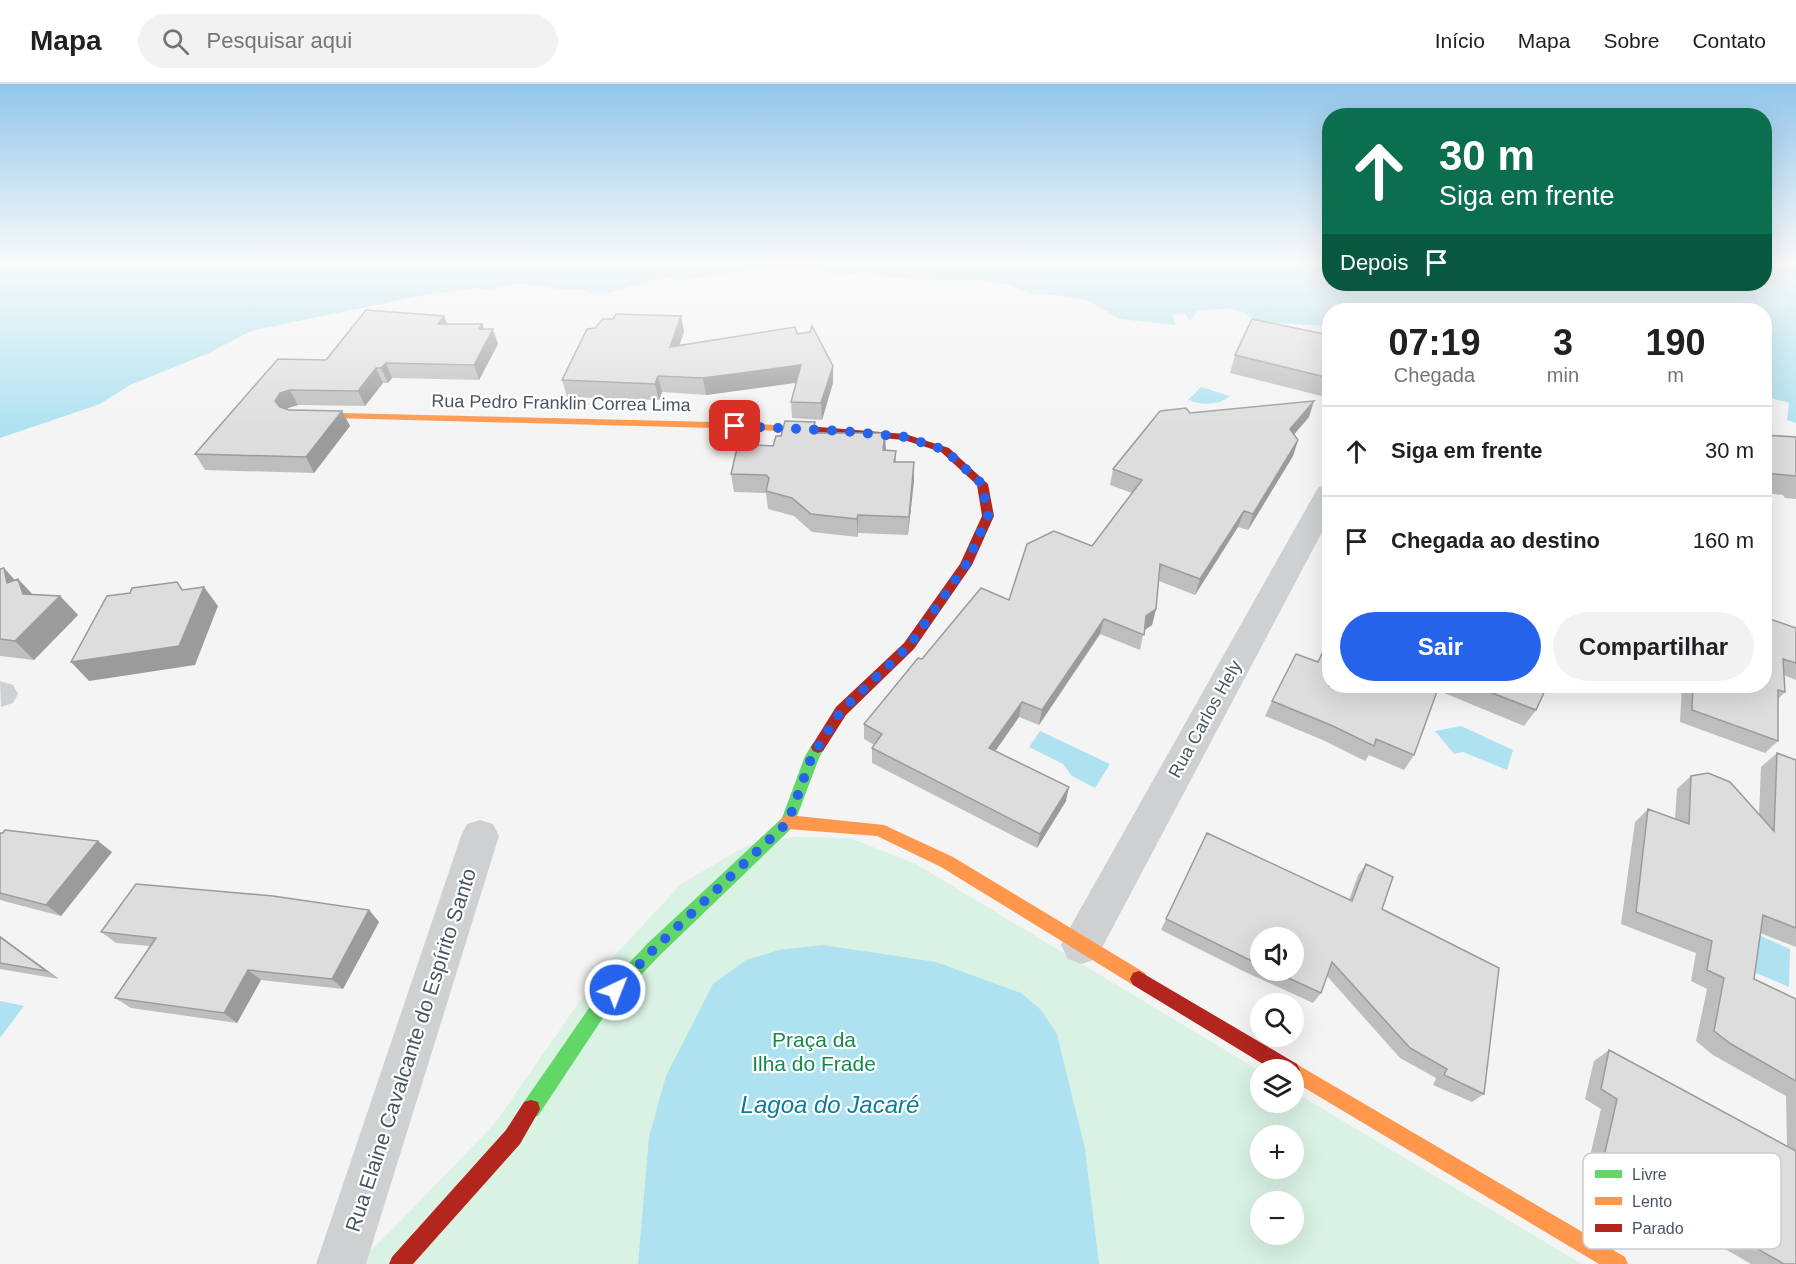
<!DOCTYPE html>
<html lang="pt">
<head>
<meta charset="utf-8">
<style>
  :root { --surface:#fff; --page:#f2f2f2; --text:#202124; --muted:#757577; --line:#e0e0e0; --accent:#2563eb }
  body { margin:0; font-family:Arial,sans-serif; background:var(--page); color:var(--text); height:100vh; display:flex; flex-direction:column; font-size:22px; white-space:nowrap }
  * { box-sizing:border-box; margin:0 }
  p { font-size:20px; color:var(--muted) }
  .icon { flex:none; width:33px; height:33px; fill:none; stroke:currentColor; stroke-width:2; stroke-linecap:round; stroke-linejoin:round }
  .map { position:relative; flex:1; overflow:hidden }
  .side { position:absolute; left:1322px; top:219px; width:450px; height:390px; display:flex; flex-direction:column; background:var(--surface); border-radius:24px; box-shadow:0 6px 24px #0002 }
  .side>* { flex:none }
  .top-card { position:absolute; left:1322px; top:24px; width:450px; height:183px; border-radius:24px; box-shadow:0 6px 24px #0002; background:#0b6e4f; color:#fff; overflow:hidden }
  .buttons { position:absolute; left:1250px; top:843px; display:grid; gap:12px }
  .buttons a { display:grid; place-items:center; width:54px; height:54px; border-radius:50%; background:var(--surface); box-shadow:0 6px 24px #0002; font-size:30px }
  .pin { position:absolute; display:grid; place-items:center; width:51px; height:51px; color:#fff; margin:-26px; border-radius:12px; box-shadow:0 3px 9px #0006 }
  .me { position:absolute; width:66px; margin:-33px; rotate:43deg; stroke-linejoin:round; filter:drop-shadow(0 0 4px #0008) }
  .turn { display:flex; align-items:center; gap:21px; height:126px; padding:0 18px; font-size:27px }
  .turn .icon { width:78px; height:78px; stroke-width:2.5 }
  .turn b { display:block; font-size:42px; line-height:51px }
  .then { display:flex; align-items:center; height:57px; padding:0 18px; background:#0003; gap:12px; font-size:22px }
  .eta { display:flex; justify-content:space-evenly; align-items:center; height:102px; text-align:center }
  .eta b { font-size:36px; font-weight:700; line-height:42px }
  .cta { display:flex; gap:12px; margin-top:auto; padding:12px 18px }
  .cta a { flex:1; height:69px; border-radius:36px; background:var(--accent); color:#fff; font-size:24px; font-weight:700; line-height:69px; text-align:center }
  .cta a+a { background:var(--page); color:var(--text) }
  ul { padding:0; list-style:none }
  li { display:flex; align-items:center; gap:18px; height:90px; padding:0 18px; border-top:2px solid var(--line) }
  li div { flex:1 }
  li b { display:block; font-size:22px }
  li em { font-style:normal }
  header { display:flex; align-items:center; gap:36px; box-sizing:border-box; height:84px; padding:0 30px; background:var(--surface); border-bottom:2px solid var(--line) }
  header strong { font-size:28px }
  nav { display:flex; gap:33px; margin-inline-start:auto; font-size:21px }
  .search { width:420px; height:54px; background:var(--page); display:flex; align-items:center; gap:15px; box-sizing:border-box; padding:0 21px; border-radius:33px; color:var(--muted); font-size:22px }
  .map>svg:first-child { display:block }
  .green { fill:#d9f2e3; fill-rule:evenodd }
  .water { fill:#aee2f0 }
  .lines { fill:none; stroke-linecap:round; stroke-linejoin:round }
  .street { fill:#ced0d2; fill-rule:evenodd }
  .fast { fill:#63d668; fill-rule:evenodd }
  .slow { fill:#ff974d; fill-rule:evenodd }
  .jam { fill:#b3261e; fill-rule:evenodd }
  .wall { fill:#bebebf; fill-rule:evenodd }
  .shaded-wall { fill:#9b9b9b }
  .building { fill:#ddddde; stroke:#9b9b9b; stroke-width:1.5 }
  .route { stroke:#2563eb; stroke-width:10; stroke-dasharray:0 18 }
  .labels { text-anchor:middle; stroke-width:4.5; stroke-linejoin:round; paint-order:stroke }
  .street-label { font-size:18px; fill:#4a5661; stroke:#fff }
  .near-park-label { font-size:21px; fill:#17864f; stroke:#fff }
  .near-street-label { font-size:21px; fill:#4a5661; stroke:#fff }
  .near-water-label { font-size:24px; font-style:italic; fill:#0c7c9b; stroke:#fff }
  .key { fill:#fff; stroke:#c9ccd0; stroke-width:1.5 }
  .key-label { font-size:16px; fill:#4a5661 }
</style>
</head>
<body>
<header>
<strong>Mapa</strong>
<div class="search"><svg class="icon" aria-label="search" viewBox="0 0 24 24"><circle cx="10" cy="10" r="6"/><path d="M15 15l6 6"/></svg>Pesquisar aqui</div>
<nav><a>Início</a><a>Mapa</a><a>Sobre</a><a>Contato</a></nav>
</header>
<div class="map">
<svg width="1796" height="1180" viewBox="0 0 1796 1180">
  <rect width="100%" height="100%" fill="#f4f4f4"/>
  <path class="green" d="M 794,753 L 850,754 L 916,780 L 1260,987 L 1260,1018 L 1293,1018 L 1293,1007 L 1582,1180 L 357,1180 L 394,1144 L 495,1039 L 603,884 L 681,800 L 746,762 ZM 1260,1052 L 1293,1052 L 1293,1084 L 1260,1084 ZM 1260,1118 L 1293,1118 L 1293,1150 L 1260,1150 Z"/>
  <path class="water" d="M 0,179 L 1329,179 L 1329,200 L 1764,200 L 1764,179 L 1796,179 L 1796,339 L 1787,336 L 1789,319 L 1774,315 L 1764,306 L 1764,226 L 1329,226 L 1329,242 L 1257,238 L 1243,228 L 1228,224 L 1198,227 L 1190,237 L 1185,230 L 1173,231 L 1176,241 L 1120,235 L 1088,217 L 1056,211 L 1034,210 L 1008,201 L 983,197 L 893,194 L 867,189 L 840,191 L 813,184 L 760,186 L 680,196 L 666,193 L 604,210 L 589,209 L 580,205 L 565,206 L 519,199 L 487,206 L 474,204 L 414,213 L 251,247 L 209,269 L 130,301 L 100,320 L 0,354 Z
    M 1201,303 L 1230,312 C 1219,322 1200,321 1188,316 Z
    M 1461,642 L 1513,666 L 1507,686 L 1463,668 L 1454,670 L 1435,647 Z
    M 1040,647 L 1110,680 L 1095,704 L 1072,692 L 1063,680 L 1029,663 Z
    M 1736,841 L 1790,865 L 1789,903 L 1703,866 Z
    M 823,861 L 936,878 L 1021,909 L 1041,926 L 1057,950 L 1085,1065 L 1099,1180 L 638,1180 L 649,1053 L 666,992 L 713,900 L 746,876 L 779,866 Z
    M 0,917 L 24,922 L 0,954 Z"/>
  <g class="lines">
    <path class="street" d="M 1329,400 L 1329,435 L 1096,875 L 1082,880 L 1068,875 L 1061,861 L 1068,847 L 1315,409 L 1319,403 Z
      M 0,597 L 13,601 L 18,610 L 13,619 L 1,623 Z
      M 480,736 L 493,740 L 499,752 L 366,1180 L 316,1180 L 461,752 L 467,740 Z"/>
    <path class="fast" d="M 818,657 L 823,659 L 825,663 L 819,674 L 793,743 L 659,872 L 608,926 L 538,1032 L 531,1034 L 524,1032 L 522,1025 L 524,1018 L 596,914 L 647,860 L 782,734 L 805,672 L 813,659 Z"/>
    <path class="slow" d="M 299,328 L 714,338 L 819,343 L 824,346 L 819,349 L 714,344 L 295,333 L 295,329 Z
      M 788,731 L 884,741 L 953,773 L 1145,889 L 1148,895 L 1145,901 L 1139,903 L 1133,901 L 941,783 L 877,752 L 788,745 L 783,743 L 780,738 L 783,733 Z
      M 1293,978 L 1625,1173 L 1628,1180 L 1599,1180 L 1293,997 L 1293,986 L 1284,986 L 1287,981 Z"/>
    <path class="jam" d="M 819,343 L 905,350 L 949,364 L 988,400 L 994,432 L 972,481 L 914,565 L 846,631 L 823,667 L 818,669 L 813,667 L 811,663 L 836,623 L 904,559 L 960,480 L 982,432 L 977,401 L 941,368 L 904,356 L 815,348 L 814,346 Z
      M 1139,887 L 1297,980 L 1300,986 L 1297,992 L 1293,994 L 1293,986 L 1273,986 L 1133,901 L 1130,895 L 1133,889 Z
      M 531,1016 L 538,1018 L 540,1025 L 520,1060 L 413,1180 L 389,1180 L 392,1173 L 506,1046 L 524,1018 Z"/>
  </g>
  <path class="wall" d="M 444,232 L 447,240 L 482,240 L 484,245 L 498,260 L 479,296 L 392,294 L 388,299 L 383,299 L 365,322 L 298,321 L 288,324 L 287,325 L 342,327 L 350,342 L 314,389 L 205,386 L 195,370 L 326,276 Z
    M 681,232 L 684,248 L 679,261 L 797,250 L 833,299 L 822,336 L 792,334 L 791,318 L 796,298 L 706,311 L 662,308 L 659,316 L 567,313 L 562,296 L 595,244 L 613,235 Z
    M 1329,251 L 1329,314 L 1230,289 L 1235,271 Z
    M 1190,329 L 1309,333 L 1294,350 L 1298,356 L 1293,372 L 1248,446 L 1238,443 L 1195,511 L 1159,497 L 1156,525 L 1152,541 L 1144,546 L 1140,566 L 1100,550 L 1039,641 L 1019,633 L 995,667 L 1066,717 L 1037,764 L 872,679 L 872,664 L 874,661 L 864,655 L 864,640 L 922,575 L 1009,516 L 1092,462 L 1132,409 L 1110,401 L 1113,385 Z
    M 815,338 L 816,349 L 886,366 L 896,367 L 896,378 L 914,396 L 908,451 L 858,449 L 858,453 L 812,448 L 794,432 L 768,425 L 766,409 L 734,408 L 731,390 L 773,362 L 781,352 Z
    M 1764,351 L 1796,353 L 1796,415 L 1785,414 L 1783,411 L 1764,409 Z
    M 0,485 L 15,496 L 18,495 L 32,510 L 60,512 L 78,531 L 34,576 L 0,572 Z
    M 1796,544 L 1796,596 L 1784,591 L 1785,608 L 1778,615 L 1778,657 L 1765,669 L 1680,638 L 1682,602 L 1764,602 Z
    M 1329,602 L 1547,602 L 1536,626 L 1524,642 L 1437,606 L 1414,671 L 1404,686 L 1369,671 L 1365,677 L 1325,657 L 1265,632 L 1272,617 Z
    M 1777,669 L 1796,676 L 1796,863 L 1760,849 L 1754,895 L 1796,915 L 1796,1180 L 1751,1180 L 1587,1085 L 1601,1025 L 1585,1015 L 1594,977 L 1609,966 L 1787,1062 L 1786,1012 L 1713,971 L 1696,957 L 1707,905 L 1691,897 L 1696,869 L 1621,840 L 1635,738 L 1648,725 L 1675,735 L 1677,705 L 1691,692 L 1759,731 L 1761,683 Z
    M 0,749 L 3,749 L 112,768 L 61,832 L 0,816 Z
    M 1207,749 L 1349,816 L 1358,791 L 1366,780 L 1382,825 L 1484,1010 L 1472,1018 L 1433,1001 L 1436,994 L 1400,974 L 1327,892 L 1321,909 L 1313,919 L 1243,887 L 1161,846 ZM 1260,854 L 1293,886 L 1260,886 Z
    M 369,826 L 379,838 L 343,905 L 261,896 L 237,939 L 131,924 L 115,914 L 150,862 L 116,859 L 101,848 Z
    M 0,852 L 59,895 L 0,885 Z"/>
  <path class="shaded-wall" d="M 444,232 L 449,247 L 438,240 Z
    M 681,232 L 684,248 L 673,279 L 670,263 Z
    M 482,240 L 487,255 L 493,245 L 498,260 L 479,296 L 474,281 L 479,245 Z
    M 386,279 L 392,294 L 388,299 L 381,284 Z
    M 801,281 L 802,298 L 706,311 L 703,294 Z
    M 833,282 L 833,299 L 822,336 L 821,319 Z
    M 376,284 L 383,299 L 365,322 L 358,307 Z
    M 658,292 L 662,308 L 659,316 L 655,300 Z
    M 290,306 L 298,321 L 288,324 L 283,332 L 275,317 L 280,309 Z
    M 1314,317 L 1309,333 L 1285,361 L 1290,345 Z
    M 342,327 L 350,342 L 314,389 L 306,373 Z
    M 815,338 L 816,356 L 812,349 Z
    M 885,349 L 886,367 L 883,366 Z
    M 1298,356 L 1293,372 L 1248,446 L 1253,430 Z
    M 914,378 L 914,396 L 908,451 L 909,433 Z
    M 1244,427 L 1238,443 L 1195,511 L 1200,495 Z
    M 858,431 L 858,453 L 857,435 Z
    M 4,484 L 20,502 L 18,495 L 36,514 L 41,529 L 7,499 Z
    M 177,498 L 192,517 L 204,503 L 218,522 L 195,581 L 89,597 L 71,578 L 182,506 Z
    M 60,512 L 78,531 L 34,576 L 15,557 Z
    M 1156,525 L 1152,541 L 1142,548 L 1146,532 Z
    M 1104,535 L 1100,550 L 1039,641 L 1042,626 Z
    M 1022,618 L 1019,633 L 987,679 L 989,664 Z
    M 1069,703 L 1066,717 L 1037,764 L 1040,750 Z
    M 98,757 L 112,768 L 61,832 L 46,821 Z
    M 369,826 L 379,838 L 343,905 L 332,895 Z
    M 0,852 L 59,895 L 46,887 L 0,853 Z
    M 248,886 L 261,896 L 237,939 L 224,929 Z"/>
  <path class="building" d="M 366,226 L 444,232 L 438,240 L 482,240 L 479,245 L 493,245 L 474,281 L 386,279 L 381,284 L 376,284 L 358,307 L 290,306 L 280,309 L 275,317 L 280,323 L 289,326 L 342,327 L 306,373 L 195,370 L 278,275 L 326,276 Z
    M 616,230 L 681,232 L 670,263 L 795,243 L 797,250 L 810,248 L 812,242 L 833,282 L 821,319 L 791,318 L 801,281 L 703,294 L 658,292 L 655,300 L 562,296 L 587,245 L 595,244 L 603,235 L 613,235 Z
    M 1252,235 L 1329,251 L 1329,294 L 1235,271 Z
    M 1314,317 L 1290,345 L 1298,356 L 1253,430 L 1244,427 L 1200,495 L 1160,480 L 1156,525 L 1146,532 L 1144,551 L 1104,535 L 1042,626 L 1022,618 L 989,664 L 1069,703 L 1040,750 L 872,664 L 882,650 L 864,640 L 918,574 L 922,575 L 981,504 L 1009,516 L 1027,460 L 1054,447 L 1092,462 L 1142,396 L 1113,385 L 1160,327 L 1186,324 L 1190,329 Z
    M 785,337 L 815,338 L 812,349 L 885,349 L 883,366 L 896,367 L 894,378 L 914,378 L 909,433 L 858,431 L 857,435 L 811,430 L 792,414 L 766,407 L 769,394 L 766,391 L 731,390 L 738,360 L 773,362 L 776,352 L 781,352 Z
    M 1764,351 L 1796,353 L 1796,392 L 1764,389 Z
    M 4,484 L 7,499 L 18,495 L 23,510 L 60,512 L 15,557 L 0,555 L 0,485 Z
    M 177,498 L 182,506 L 204,503 L 179,562 L 71,578 L 107,512 L 130,509 L 132,504 Z
    M 1764,533 L 1796,544 L 1796,579 L 1783,575 L 1785,608 L 1778,606 L 1778,657 L 1692,626 L 1693,602 L 1764,602 Z
    M 1329,555 L 1329,602 L 1439,602 L 1414,671 L 1376,655 L 1374,662 L 1333,642 L 1272,617 L 1296,570 L 1318,578 Z
    M 1474,602 L 1547,602 L 1536,626 Z
    M 1777,669 L 1796,676 L 1796,844 L 1763,831 L 1754,895 L 1796,915 L 1796,997 L 1731,960 L 1714,947 L 1724,894 L 1707,886 L 1712,857 L 1636,828 L 1648,725 L 1689,740 L 1691,692 L 1708,689 L 1730,698 L 1774,747 Z
    M 5,746 L 98,757 L 46,821 L 0,809 L 0,749 L 3,749 Z
    M 1207,749 L 1352,817 L 1366,780 L 1393,793 L 1382,825 L 1499,884 L 1484,1010 L 1444,991 L 1447,985 L 1410,964 L 1332,878 L 1321,909 L 1271,886 L 1293,886 L 1293,854 L 1260,854 L 1260,881 L 1166,835 Z
    M 136,800 L 273,812 L 369,826 L 332,895 L 248,886 L 224,929 L 115,914 L 156,854 L 101,848 Z
    M 0,853 L 46,887 L 0,879 Z
    M 1609,966 L 1796,1067 L 1796,1180 L 1784,1180 L 1603,1077 L 1617,1015 L 1601,1005 Z"/>
  <linearGradient id="sky" x2="0" y2="1"><stop stop-color="#91c6eb"/><stop offset="0.52" stop-color="#fafafa"/><stop offset="1" stop-color="#fafafa" stop-opacity="0"/></linearGradient>
  <rect width="1796" height="345" fill="url(#sky)"/>
  <g class="lines">
    <path class="route" d="M 615,906 L 653,866 L 788,738 L 812,672 L 841,627 L 909,562 L 966,481 L 988,432 L 982,400 L 945,366 L 905,353 L 843,347 L 735,342"/>
  </g>
  <g class="labels">
    <g class="street-label">
      <text transform="translate(561 319) rotate(1)" y="6">Rua Pedro Franklin Correa Lima</text>
      <text transform="translate(1205 635) rotate(-61)" y="6">Rua Carlos Hely</text>
    </g>
    <g class="near-park-label">
      <text x="814" y="963">Praça da<tspan x="814" dy="24">Ilha do Frade</tspan></text>
    </g>
    <g class="near-street-label">
      <text transform="translate(411 966) rotate(-72)" y="7">Rua Elaine Cavalcante do Espírito Santo</text>
    </g>
    <g class="near-water-label">
      <text x="830" y="1029">Lagoa do Jacaré</text>
    </g>
  </g>
  <rect x="1583" y="1069" width="198" height="96" rx="9" class="key"/>
  <rect x="1595" y="1086" width="27" height="8" fill="#63d668"/>
  <rect x="1595" y="1113" width="27" height="8" fill="#ff974d"/>
  <rect x="1595" y="1140" width="27" height="8" fill="#b3261e"/>
  <g class="key-label">
    <text x="1632" y="1096">Livre</text>
    <text x="1632" y="1123">Lento</text>
    <text x="1632" y="1150">Parado</text>
  </g>
</svg>
<div class="buttons">
<a><svg class="icon" aria-label="sound" viewBox="0 0 24 24"><path d="M4 9h4l5-4v14l-5-4H4zM17 9q2 3 0 6"/></svg></a>
<a><svg class="icon" aria-label="search" viewBox="0 0 24 24"><circle cx="10" cy="10" r="6"/><path d="M15 15l6 6"/></svg></a>
<a><svg class="icon" aria-label="layers" viewBox="0 0 24 24"><path d="M12 4l9 5-9 5-9-5zM3 14l9 5 9-5"/></svg></a>
<a>+</a>
<a>−</a>
</div>
<div class="pin" style="left:735px;top:342px;background:#d93025"><svg class="icon" aria-label="arrive" viewBox="0 0 24 24"><path d="M6 21V4h12l-3 4 3 4H6"/></svg></div>
<svg class="me" style="left:615px;top:906px" viewBox="-20 -20 40 40"><circle r="17" fill="#2563eb" stroke="#fff" stroke-width="3"/><path d="M0-11L8 9 0 5-8 9z" fill="#fff"/></svg>
<div class="top-card">
<div class="turn"><svg class="icon" aria-label="ahead" viewBox="0 0 24 24"><path d="M12 20V5M6 11l6-6 6 6"/></svg><div><b>30 m</b>Siga em frente</div></div>
<div class="then">Depois<svg class="icon" aria-label="arrive" viewBox="0 0 24 24"><path d="M6 21V4h12l-3 4 3 4H6"/></svg></div>
</div>
<section class="side">
<div class="eta">
<div><b>07:19</b><p>Chegada</p></div>
<div><b>3</b><p>min</p></div>
<div><b>190</b><p>m</p></div>
</div>
<ul>
<li><svg class="icon" aria-label="ahead" viewBox="0 0 24 24"><path d="M12 20V5M6 11l6-6 6 6"/></svg><div><b>Siga em frente</b></div><em>30 m</em></li>
<li><svg class="icon" aria-label="arrive" viewBox="0 0 24 24"><path d="M6 21V4h12l-3 4 3 4H6"/></svg><div><b>Chegada ao destino</b></div><em>160 m</em></li>
</ul>
<div class="cta"><a>Sair</a><a>Compartilhar</a></div>
</section>
</div>
</body>
</html>
